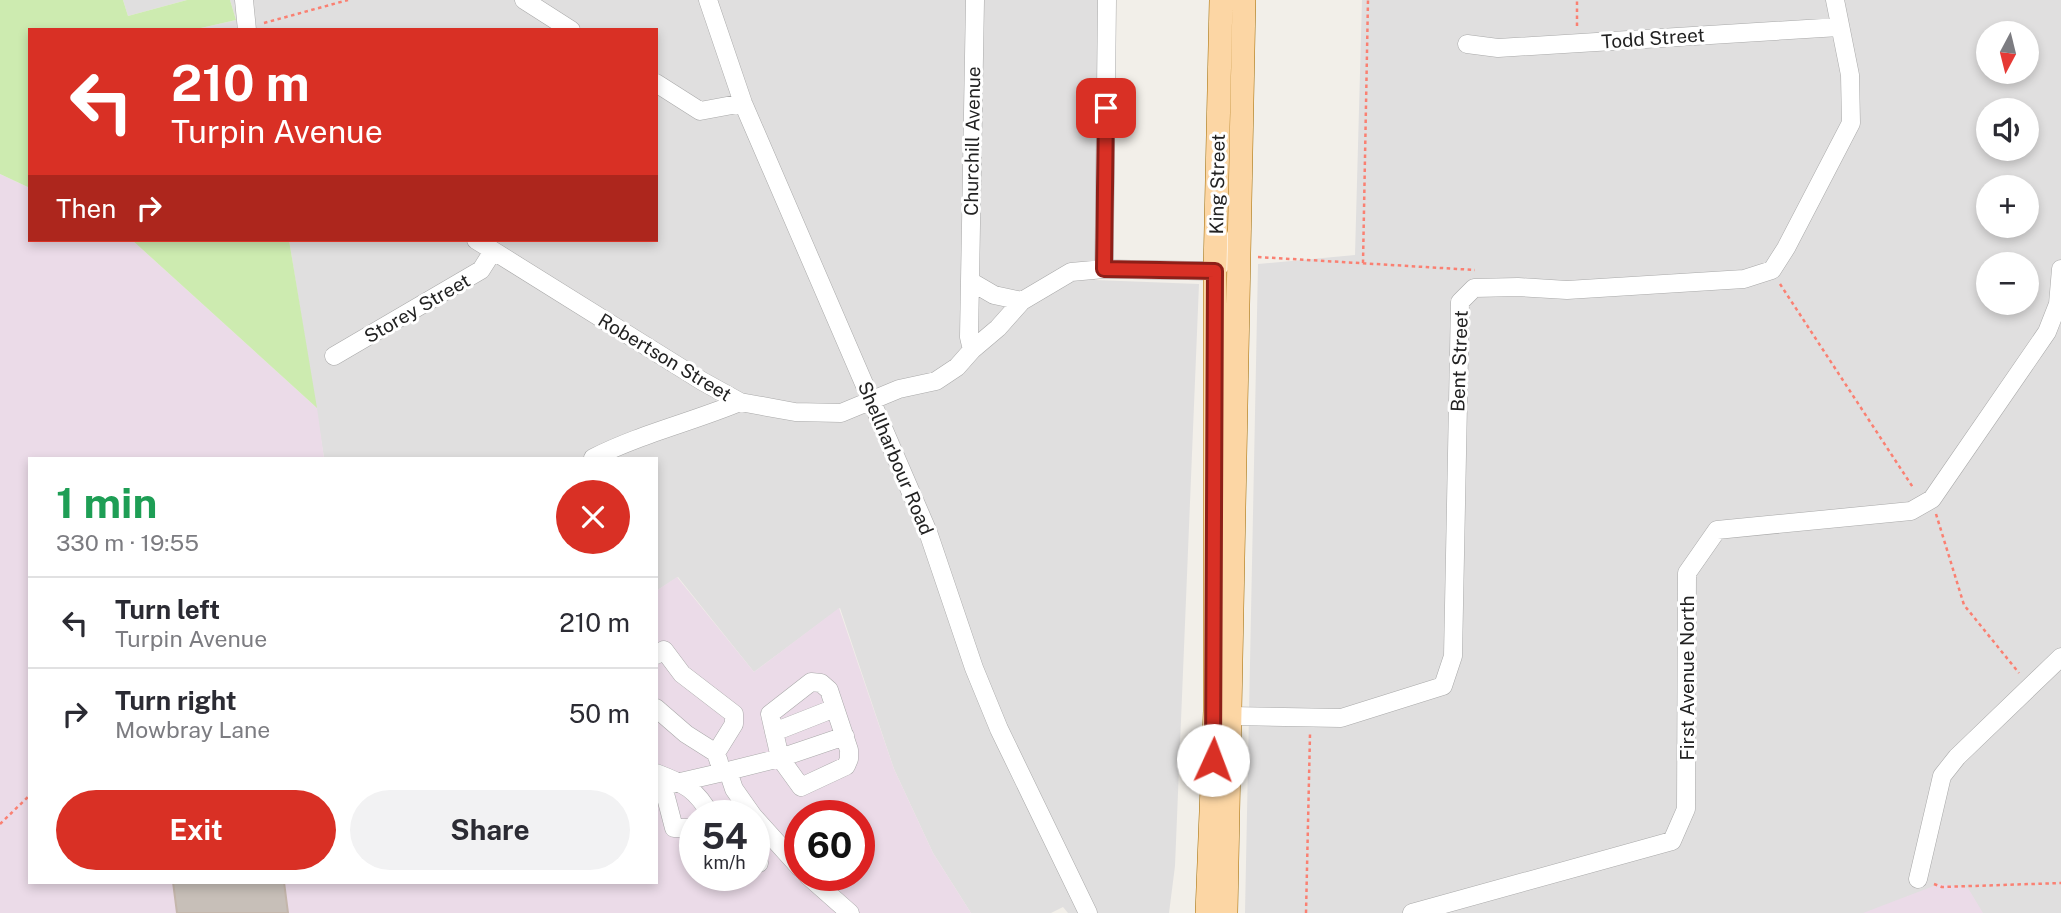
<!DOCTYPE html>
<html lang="en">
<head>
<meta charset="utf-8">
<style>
  :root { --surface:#fff; --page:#f2f2f3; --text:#2b2b33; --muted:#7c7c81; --line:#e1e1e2; --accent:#d93025 }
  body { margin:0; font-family:"Public Sans",sans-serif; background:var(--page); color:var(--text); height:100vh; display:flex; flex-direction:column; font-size:26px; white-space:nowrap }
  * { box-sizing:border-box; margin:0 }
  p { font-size:23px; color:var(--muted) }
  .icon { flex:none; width:38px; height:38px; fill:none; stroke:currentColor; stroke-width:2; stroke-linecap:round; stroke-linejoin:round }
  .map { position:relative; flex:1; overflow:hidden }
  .drawer { position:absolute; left:28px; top:457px; width:630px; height:427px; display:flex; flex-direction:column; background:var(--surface); border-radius:0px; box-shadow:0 4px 10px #0003 }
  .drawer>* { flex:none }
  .banner { position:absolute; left:28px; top:28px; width:630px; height:214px; border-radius:0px; box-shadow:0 4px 10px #0003; background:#d93025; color:#fff; overflow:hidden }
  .needle { width:46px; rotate:187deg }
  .tools { position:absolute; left:1976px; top:21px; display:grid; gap:14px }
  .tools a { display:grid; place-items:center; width:63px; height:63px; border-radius:50%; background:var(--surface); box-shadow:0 4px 10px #0003; font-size:35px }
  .speed { position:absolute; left:679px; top:800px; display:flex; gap:14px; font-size:35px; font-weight:700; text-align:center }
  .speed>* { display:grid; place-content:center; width:91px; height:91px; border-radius:50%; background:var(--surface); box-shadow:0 4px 10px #0003; line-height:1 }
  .speed small { font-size:18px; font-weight:400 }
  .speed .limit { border:10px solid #d22; background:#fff; color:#111 }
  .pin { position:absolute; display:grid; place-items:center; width:60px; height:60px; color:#fff; margin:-30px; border-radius:14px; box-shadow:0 4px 10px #0006 }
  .me { position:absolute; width:77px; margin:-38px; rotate:2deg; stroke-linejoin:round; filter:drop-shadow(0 0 5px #0008) }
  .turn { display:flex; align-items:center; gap:24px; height:147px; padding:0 28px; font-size:32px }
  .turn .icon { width:91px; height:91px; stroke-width:2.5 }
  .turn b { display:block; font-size:49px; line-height:60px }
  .then { display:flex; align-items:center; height:66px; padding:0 28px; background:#0003; gap:14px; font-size:26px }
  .round { display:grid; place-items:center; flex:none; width:74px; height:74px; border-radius:37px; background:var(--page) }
  .summary { display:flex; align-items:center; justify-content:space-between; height:119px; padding:0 28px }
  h1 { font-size:42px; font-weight:700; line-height:52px; color:#1e9e55 }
  .action { display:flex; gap:14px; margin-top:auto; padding:14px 28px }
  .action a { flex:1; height:80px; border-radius:42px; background:var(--accent); color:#fff; font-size:28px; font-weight:700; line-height:80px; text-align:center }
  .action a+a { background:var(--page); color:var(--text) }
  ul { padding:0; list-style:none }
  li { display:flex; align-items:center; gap:21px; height:91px; padding:0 28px; border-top:2px solid var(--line) }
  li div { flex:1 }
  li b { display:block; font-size:26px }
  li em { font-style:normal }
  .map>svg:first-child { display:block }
  .residential { fill:#e0dfdf; fill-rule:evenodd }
  .industrial { fill:#ebdbe8; fill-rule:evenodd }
  .grass { fill:#cdebb0 }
  .building { fill:#c7bfb8; stroke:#c4b6ab; stroke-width:2 }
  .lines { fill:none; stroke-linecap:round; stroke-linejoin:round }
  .minor-casing { stroke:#a9a9a9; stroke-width:19 }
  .major-casing { stroke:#a06b00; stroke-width:24 }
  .path { stroke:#fa8072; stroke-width:2.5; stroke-dasharray:3.5 3.5; stroke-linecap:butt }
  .minor { stroke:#fff; stroke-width:18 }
  .major { stroke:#fcd6a4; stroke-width:23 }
  .route-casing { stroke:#8d1f18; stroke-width:18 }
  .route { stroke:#d93025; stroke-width:12 }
  .labels { text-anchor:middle; stroke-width:6; stroke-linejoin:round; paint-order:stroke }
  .street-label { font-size:19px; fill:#222; stroke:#fff }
</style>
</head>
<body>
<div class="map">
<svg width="2061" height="913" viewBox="0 0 2061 913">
  <rect width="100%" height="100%" fill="#f2efe9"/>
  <path class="residential" d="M 123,0 L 187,0 L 128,16 Z
    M 230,0 L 1099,0 L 1095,280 L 1199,284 L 1175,866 L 1169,913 L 1068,913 L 1063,907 L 1051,913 L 971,913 L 933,853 L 894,769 L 840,608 L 754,672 L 678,577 L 656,591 L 656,458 L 324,458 L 289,240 L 656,240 L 656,30 L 192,30 L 236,20 Z
    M 1362,0 L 2061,0 L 2061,913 L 1245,913 L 1258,264 L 1355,255 ZM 1988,33 L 2026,33 L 2026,72 L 1988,72 ZM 1988,110 L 2026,110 L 2026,149 L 1988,149 ZM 1988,187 L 2026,187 L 2026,226 L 1988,226 ZM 1988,264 L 2026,264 L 2026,303 L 1988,303 Z"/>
  <path class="industrial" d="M 0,174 L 30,188 L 30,240 L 132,240 L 317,408 L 324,458 L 30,458 L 30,882 L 656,882 L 656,591 L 677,577 L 754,672 L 839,608 L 894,769 L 933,853 L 971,913 L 0,913 ZM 695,816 L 754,816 L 754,875 L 695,875 ZM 800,816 L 859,816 L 859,875 L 800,875 Z
    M 1939,884 L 1968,888 L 1983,913 L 1863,913 Z"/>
  <path class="grass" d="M 0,0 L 123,0 L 128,16 L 187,0 L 230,0 L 236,20 L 192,30 L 30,30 L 30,188 L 0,174 Z
    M 132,240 L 289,240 L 317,408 Z"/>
  <path class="building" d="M 173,882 L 284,882 L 288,913 L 177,913 Z"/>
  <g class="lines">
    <defs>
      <path id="minor" d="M 244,0 L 247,30
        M 524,0 L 571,30
        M 708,0 L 743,103 L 928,532 L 974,668 L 999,729 L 1088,913
        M 1467,44 L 1498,48 L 1839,27
        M 656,83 L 700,111 L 743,103
        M 476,240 L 702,381 L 740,402 L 795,412 L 841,413 L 899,389 L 936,381 L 957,367 L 972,350 L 998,328 L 1022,301 L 1071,272 L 1104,269 L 1215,271 L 1228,256 L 1236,235
        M 1104,269 L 1107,0
        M 970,281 L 994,295 L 1022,301
        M 972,350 L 969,337 L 975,0
        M 334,356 L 481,270 L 493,251
        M 593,458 C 640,434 692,422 740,402
        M 656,655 L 664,650 L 682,674 L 734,714 L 734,724 L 716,753
        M 811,682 L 821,683 L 829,690 L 849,750 L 849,759 L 846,766 L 801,787 L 780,758 L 770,714 Z
        M 656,708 L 686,734 L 716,753 L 719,762
        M 1231,716 L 1341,718 L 1443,686 L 1453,656 L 1460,302 L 1474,288 L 1518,287 L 1567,290 L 1744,279 L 1772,270 L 1786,248 L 1851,123 L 1850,75 L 1835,0
        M 774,732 L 835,708
        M 656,773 C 684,784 696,788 711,816
        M 753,816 L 734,789 L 728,771 L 780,758 L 845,736
        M 754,817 L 800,868
        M 695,828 L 674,828 L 663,786 L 728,771
        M 754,860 L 759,863
        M 807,875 L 850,913
        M 1918,879 L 1942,776 L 1957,757 L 2061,657
        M 1412,913 L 1672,841 L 1686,809 L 1687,573 L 1717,530 L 1911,511 L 1932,499 L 2047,332 L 2058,304 L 2061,269"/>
      <path id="major" d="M 1207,913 L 1215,711 L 1215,271 L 1221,0
        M 1226,913 L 1244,0"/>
    </defs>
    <use href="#minor" class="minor-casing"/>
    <use href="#major" class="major-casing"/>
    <path class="path" d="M 264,23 L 348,0
      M 1577,26 L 1577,0
      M 1258,257 L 1475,270
      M 1363,263 L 1368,0
      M 1780,284 L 1914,489
      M 1936,514 L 1964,605 L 2019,673
      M 0,824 L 30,795
      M 1934,884 L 1942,887 L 2061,883
      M 1306,913 L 1310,734"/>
    <use href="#minor" class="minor"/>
    <use href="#major" class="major"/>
  </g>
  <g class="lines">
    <defs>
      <path id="route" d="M 1106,108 L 1104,269 L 1215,271 L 1213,760"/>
    </defs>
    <use href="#route" class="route-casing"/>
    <use href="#route" class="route"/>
  </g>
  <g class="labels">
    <g class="street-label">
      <text transform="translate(1653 38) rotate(-4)" y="7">Todd Street</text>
      <text transform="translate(972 141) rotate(-89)" y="7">Churchill Avenue</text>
      <text transform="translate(1217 184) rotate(-89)" y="7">King Street</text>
      <text transform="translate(417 308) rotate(-30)" y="7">Storey Street</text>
      <text transform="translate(665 357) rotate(31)" y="7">Robertson Street</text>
      <text transform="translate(1459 361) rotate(-88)" y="7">Bent Street</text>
      <text transform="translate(896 458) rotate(67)" y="7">Shellharbour Road</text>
      <text transform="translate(1687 678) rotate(-90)" y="7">First Avenue North</text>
    </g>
  </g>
</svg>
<div class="tools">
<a><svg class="needle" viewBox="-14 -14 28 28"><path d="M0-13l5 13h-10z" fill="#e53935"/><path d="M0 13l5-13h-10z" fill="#7c7c81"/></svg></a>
<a><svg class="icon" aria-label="sound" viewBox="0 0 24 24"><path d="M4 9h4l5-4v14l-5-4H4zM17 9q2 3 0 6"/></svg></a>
<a>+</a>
<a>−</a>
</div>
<div class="speed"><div>54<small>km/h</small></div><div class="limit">60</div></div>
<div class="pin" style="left:1106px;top:108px;background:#d93025"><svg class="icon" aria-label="arrive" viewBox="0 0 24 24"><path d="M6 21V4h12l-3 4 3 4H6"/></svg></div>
<svg class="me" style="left:1213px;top:760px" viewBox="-20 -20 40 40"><circle r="19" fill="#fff"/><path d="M0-13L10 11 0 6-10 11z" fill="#d93025"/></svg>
<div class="banner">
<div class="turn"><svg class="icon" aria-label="left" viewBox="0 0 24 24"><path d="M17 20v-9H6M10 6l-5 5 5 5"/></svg><div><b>210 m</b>Turpin Avenue</div></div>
<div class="then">Then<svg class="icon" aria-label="right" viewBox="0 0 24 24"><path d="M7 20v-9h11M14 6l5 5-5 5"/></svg></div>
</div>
<section class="drawer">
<div class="summary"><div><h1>1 min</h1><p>330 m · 19:55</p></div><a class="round" style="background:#d93025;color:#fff"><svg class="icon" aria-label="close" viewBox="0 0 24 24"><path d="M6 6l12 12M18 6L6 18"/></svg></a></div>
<ul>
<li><svg class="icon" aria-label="left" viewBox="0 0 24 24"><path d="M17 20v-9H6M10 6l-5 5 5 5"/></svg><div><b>Turn left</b><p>Turpin Avenue</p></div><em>210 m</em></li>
<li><svg class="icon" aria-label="right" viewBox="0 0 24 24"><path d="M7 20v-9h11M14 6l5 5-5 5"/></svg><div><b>Turn right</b><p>Mowbray Lane</p></div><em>50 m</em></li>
</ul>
<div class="action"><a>Exit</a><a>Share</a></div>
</section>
</div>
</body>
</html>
